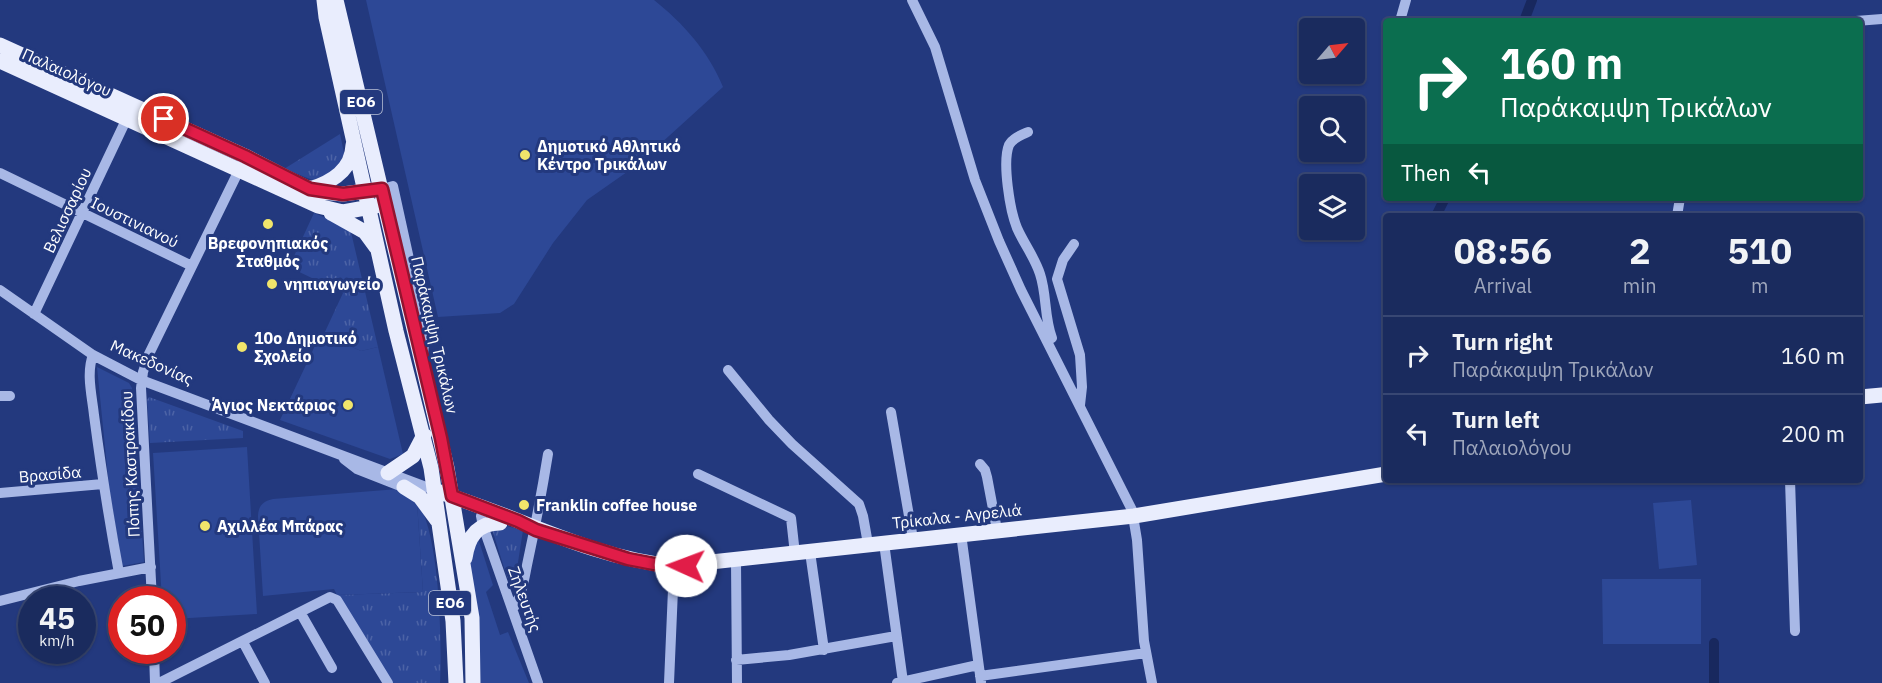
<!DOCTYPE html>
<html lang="en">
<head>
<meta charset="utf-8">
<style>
  :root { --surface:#1a2b5e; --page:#273767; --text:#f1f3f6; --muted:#9fa7bc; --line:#384773 }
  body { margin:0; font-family:"IBM Plex Sans",sans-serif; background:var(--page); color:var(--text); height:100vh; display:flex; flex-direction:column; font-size:22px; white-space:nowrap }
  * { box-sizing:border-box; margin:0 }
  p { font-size:20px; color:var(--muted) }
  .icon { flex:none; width:33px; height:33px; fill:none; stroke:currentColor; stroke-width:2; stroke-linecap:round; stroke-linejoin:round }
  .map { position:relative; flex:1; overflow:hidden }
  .drawer { position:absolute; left:1383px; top:213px; width:480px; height:270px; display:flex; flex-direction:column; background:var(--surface); border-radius:6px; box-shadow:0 2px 4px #0004,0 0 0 2px var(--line) }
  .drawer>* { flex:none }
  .hud { position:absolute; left:1383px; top:18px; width:480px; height:183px; border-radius:6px; box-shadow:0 2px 4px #0004,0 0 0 2px var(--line); background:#0b6e4f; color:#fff; overflow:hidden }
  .needle { width:39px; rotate:62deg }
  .buttons { position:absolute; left:1299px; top:18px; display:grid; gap:12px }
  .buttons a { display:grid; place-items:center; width:66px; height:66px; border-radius:6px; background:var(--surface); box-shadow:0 2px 4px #0004,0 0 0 2px var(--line); font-size:30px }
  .speed { position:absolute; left:18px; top:586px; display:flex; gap:12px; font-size:30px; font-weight:700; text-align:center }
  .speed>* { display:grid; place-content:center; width:78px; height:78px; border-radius:50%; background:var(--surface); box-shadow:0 2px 4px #0004,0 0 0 2px var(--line); line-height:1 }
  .speed small { font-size:15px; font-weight:400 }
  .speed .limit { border:9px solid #d22; background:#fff; color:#111 }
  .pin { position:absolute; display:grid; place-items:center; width:51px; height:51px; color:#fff; margin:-26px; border:3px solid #fff; border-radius:50%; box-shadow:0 2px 6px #0007 }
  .me { position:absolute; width:66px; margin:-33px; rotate:272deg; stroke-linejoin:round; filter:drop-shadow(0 0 4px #0008) }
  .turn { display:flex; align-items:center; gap:21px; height:126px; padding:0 18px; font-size:27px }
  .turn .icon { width:78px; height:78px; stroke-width:2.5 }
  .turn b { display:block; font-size:42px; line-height:51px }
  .then { display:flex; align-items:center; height:57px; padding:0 18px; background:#0003; gap:12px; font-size:22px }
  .eta { display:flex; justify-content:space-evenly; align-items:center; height:102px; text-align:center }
  .eta b { font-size:36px; font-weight:700; line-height:42px }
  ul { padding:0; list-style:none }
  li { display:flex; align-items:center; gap:18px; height:78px; padding:0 18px; border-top:2px solid var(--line) }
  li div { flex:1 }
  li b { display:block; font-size:22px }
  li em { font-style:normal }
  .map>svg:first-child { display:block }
  .grass { fill:url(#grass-tufts) }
  .green { fill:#2d4896 }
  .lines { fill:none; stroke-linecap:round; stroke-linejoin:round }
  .canal { stroke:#18285e; stroke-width:10 }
  .minor { stroke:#a8b8e6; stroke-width:10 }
  .major { stroke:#e9edfd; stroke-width:15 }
  .route-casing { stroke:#92132f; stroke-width:15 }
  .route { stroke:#e11d48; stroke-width:10 }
  .poi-dot { fill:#f1e56b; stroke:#23397e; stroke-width:2 }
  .labels { text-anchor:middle; stroke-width:6; stroke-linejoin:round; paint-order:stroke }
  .shield { fill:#23397e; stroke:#bdc4d8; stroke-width:1.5 }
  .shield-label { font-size:15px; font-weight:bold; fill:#fff }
  .street-label { font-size:16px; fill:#fff; stroke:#23397e }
  .poi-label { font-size:16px; font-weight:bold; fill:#fff; stroke:#23397e; text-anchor:start }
</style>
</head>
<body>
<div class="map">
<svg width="1882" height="683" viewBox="0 0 1882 683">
  <defs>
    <pattern id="grass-tufts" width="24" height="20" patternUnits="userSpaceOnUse" patternTransform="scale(1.5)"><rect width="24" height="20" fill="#2d4896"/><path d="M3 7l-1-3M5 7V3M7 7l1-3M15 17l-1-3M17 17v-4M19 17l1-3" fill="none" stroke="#4c63a6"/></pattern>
  </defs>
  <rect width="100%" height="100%" fill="#23397e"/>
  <path class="grass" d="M 340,134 L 344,153 L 338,170 L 313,180 L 284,169 Z
    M 314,213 L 350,228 L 378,347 L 361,351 L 324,334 L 343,293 L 289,267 Z
    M 149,397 L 243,431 L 243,438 L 150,443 L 147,400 Z
    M 417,502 C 440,532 442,644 440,683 L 391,683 L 337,595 L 423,592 Z
    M 502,525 L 523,530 L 516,575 L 511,581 L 507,577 L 492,529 Z"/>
  <path class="green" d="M 366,0 L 654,0 C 683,23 709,52 723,87 L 637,165 L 587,200 L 553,243 L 514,304 L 500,313 L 438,317 Z
    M 321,333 L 361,351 L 378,347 L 403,454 L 390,459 L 280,420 Z
    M 97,367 L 129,383 L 132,388 L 144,562 L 122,566 L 109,487 Z
    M 247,447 L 257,614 L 173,619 L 172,600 L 162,600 L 153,453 Z
    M 398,489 L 417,502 L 423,592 L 337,595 L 334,589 L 263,596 L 258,517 C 258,506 263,501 273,499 Z
    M 1691,500 L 1697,565 L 1659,569 L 1653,503 Z
    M 478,538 L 493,585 L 486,592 L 500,635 L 508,632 L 529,683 L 476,683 L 468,547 Z
    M 1602,579 L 1701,579 L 1701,644 L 1603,644 Z"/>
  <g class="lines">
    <path class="canal" d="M 1524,21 L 1532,0
      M 1436,216 L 1445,198
      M 1714,643 L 1714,683"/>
    <path class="minor" d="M 912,0 L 935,47 L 975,180 L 999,241 L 1021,290 L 1132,510 L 1137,540 L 1144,641 L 1152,683
      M 1400,21 L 1406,0
      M 1856,21 L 1882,19
      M 1028,132 C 1021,135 1013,138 1009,145 C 1002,162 1010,211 1017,228 C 1024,244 1035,258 1040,274 C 1047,295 1044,317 1052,338
      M 0,173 L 192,266
      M 382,189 L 393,186 L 425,332 L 423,354
      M 1677,216 L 1680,198
      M 1074,244 L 1063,260 L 1057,279 L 1080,355 L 1082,387 L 1080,405
      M 0,290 L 93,355 L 141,380 L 434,490
      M 34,314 L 127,118
      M 93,355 C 86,373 92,396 94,415 C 101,468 109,520 119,573
      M 728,370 L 769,420 L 792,444 L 859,504 L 863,516 L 868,544
      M 0,396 L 10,396
      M 891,412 L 913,539
      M 344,459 L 357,469 L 408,489
      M 980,464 L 985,470 L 987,477 L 997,530
      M 698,474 L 791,518 L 795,554
      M 1790,480 L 1795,631
      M 0,493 L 103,484
      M 481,516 L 483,526 L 538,683
      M 961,534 L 981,682
      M 884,543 L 903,682
      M 810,552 L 824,650
      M 736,561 L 737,683
      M 152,600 L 141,388 L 143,372 L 149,354 L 242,164
      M 0,601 L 79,581 L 151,567
      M 513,609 C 522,595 524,580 527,565 C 535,528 542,491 548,454
      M 300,612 L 332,668
      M 243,642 L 265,683
      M 154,651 L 155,683
      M 736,660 L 789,655 L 896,636
      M 980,676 L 1146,653
      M 159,683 L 330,597 L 337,600 L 388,683
      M 669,683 L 674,566
      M 897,683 L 978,665"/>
    <path class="major" d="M 324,0 L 326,17 L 396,331 L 431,468 L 453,621 L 456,683
      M 336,0 L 447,468 L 472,618 L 473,683
      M 0,45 L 245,156 L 303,186 L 321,192 L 343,194 L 373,190
      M 0,61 L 318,206 L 343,212 L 376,206
      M 310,189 C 332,182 352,170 353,145
      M 331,213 L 365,232 L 376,247
      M 1860,397 L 1882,395
      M 388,473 L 413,456 L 424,435
      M 404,487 L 420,497 L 437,520
      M 434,490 C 462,500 489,509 516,520 C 566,540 619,561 674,566 L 1134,516 L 1386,474
      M 465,558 C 468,537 477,523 500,523"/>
  </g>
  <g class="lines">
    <defs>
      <path id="route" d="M 164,119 L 245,156 L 310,189 L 343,194 L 382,189 L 441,438 L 452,496 L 518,521 L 536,530 L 628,559 L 654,564 L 686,566"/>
    </defs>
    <use href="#route" class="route-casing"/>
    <use href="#route" class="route"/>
  </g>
  <g class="poi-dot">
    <circle cx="525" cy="155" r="6"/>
    <circle cx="268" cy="224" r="6"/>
    <circle cx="272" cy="284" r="6"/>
    <circle cx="242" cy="347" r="6"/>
    <circle cx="348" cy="405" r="6"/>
    <circle cx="524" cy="505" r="6"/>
    <circle cx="205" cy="526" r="6"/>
  </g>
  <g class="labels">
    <g class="shield">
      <rect x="340" y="90" width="42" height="24" rx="4.5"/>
      <rect x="429" y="591" width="42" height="24" rx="4.5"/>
    </g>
    <g class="shield-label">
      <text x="361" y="107">ΕΟ6</text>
      <text x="450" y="608">ΕΟ6</text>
    </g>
    <g class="street-label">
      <text transform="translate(67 72) rotate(24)" y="6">Παλαιολόγου</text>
      <text transform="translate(67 210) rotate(-65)" y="6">Βελισσαρίου</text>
      <text transform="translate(135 222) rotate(26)" y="6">Ιουστινιανού</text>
      <text transform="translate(435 335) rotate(77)" y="6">Παράκαμψη Τρικάλων</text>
      <text transform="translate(152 362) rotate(24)" y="6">Μακεδονίας</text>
      <text transform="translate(130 464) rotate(-93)" y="6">Πόπης Καστρακίδου</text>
      <text transform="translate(50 474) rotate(-5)" y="6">Βρασίδα</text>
      <text transform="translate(957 516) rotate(-6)" y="6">Τρίκαλα - Αγρελιά</text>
      <text transform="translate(525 599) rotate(70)" y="6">Ζηλευτής</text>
    </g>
    <g class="poi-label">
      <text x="537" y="152">Δημοτικό Αθλητικό<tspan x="537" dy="18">Κέντρο Τρικάλων</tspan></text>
      <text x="268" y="249" text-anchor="middle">Βρεφονηπιακός<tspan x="268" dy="18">Σταθμός</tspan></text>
      <text x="284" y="290">νηπιαγωγείο</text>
      <text x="254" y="344">10ο Δημοτικό<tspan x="254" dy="18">Σχολείο</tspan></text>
      <text x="336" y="411" text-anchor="end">Άγιος Νεκτάριος</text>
      <text x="536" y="511">Franklin coffee house</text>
      <text x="217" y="532">Αχιλλέα Μπάρας</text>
    </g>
  </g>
</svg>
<div class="buttons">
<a><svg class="needle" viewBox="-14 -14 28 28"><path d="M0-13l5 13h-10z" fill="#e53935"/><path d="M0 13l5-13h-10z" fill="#9fa7bc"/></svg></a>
<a><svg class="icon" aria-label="search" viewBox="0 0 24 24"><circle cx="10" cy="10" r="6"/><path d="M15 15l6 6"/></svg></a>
<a><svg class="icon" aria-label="layers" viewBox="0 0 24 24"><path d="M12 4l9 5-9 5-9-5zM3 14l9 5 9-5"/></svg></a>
</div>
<div class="speed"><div>45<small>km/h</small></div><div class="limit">50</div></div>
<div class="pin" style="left:164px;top:119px;background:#d93025"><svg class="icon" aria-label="arrive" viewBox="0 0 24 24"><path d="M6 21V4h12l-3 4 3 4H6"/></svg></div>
<svg class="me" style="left:686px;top:566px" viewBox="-20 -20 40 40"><circle r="19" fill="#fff"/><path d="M0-13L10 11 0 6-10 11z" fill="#e11d48"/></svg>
<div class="hud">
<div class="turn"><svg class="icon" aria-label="right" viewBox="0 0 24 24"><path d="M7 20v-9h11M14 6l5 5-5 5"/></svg><div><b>160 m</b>Παράκαμψη Τρικάλων</div></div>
<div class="then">Then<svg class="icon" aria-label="left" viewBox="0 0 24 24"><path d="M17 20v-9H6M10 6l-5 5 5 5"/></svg></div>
</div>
<section class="drawer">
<div class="eta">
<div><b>08:56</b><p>Arrival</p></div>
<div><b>2</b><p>min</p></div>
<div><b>510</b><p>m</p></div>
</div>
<ul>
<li><svg class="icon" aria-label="right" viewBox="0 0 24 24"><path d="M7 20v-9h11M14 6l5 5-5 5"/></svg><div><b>Turn right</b><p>Παράκαμψη Τρικάλων</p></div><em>160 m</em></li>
<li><svg class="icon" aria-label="left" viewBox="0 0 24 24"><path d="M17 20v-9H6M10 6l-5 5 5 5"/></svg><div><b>Turn left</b><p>Παλαιολόγου</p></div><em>200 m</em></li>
</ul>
</section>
</div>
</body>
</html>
